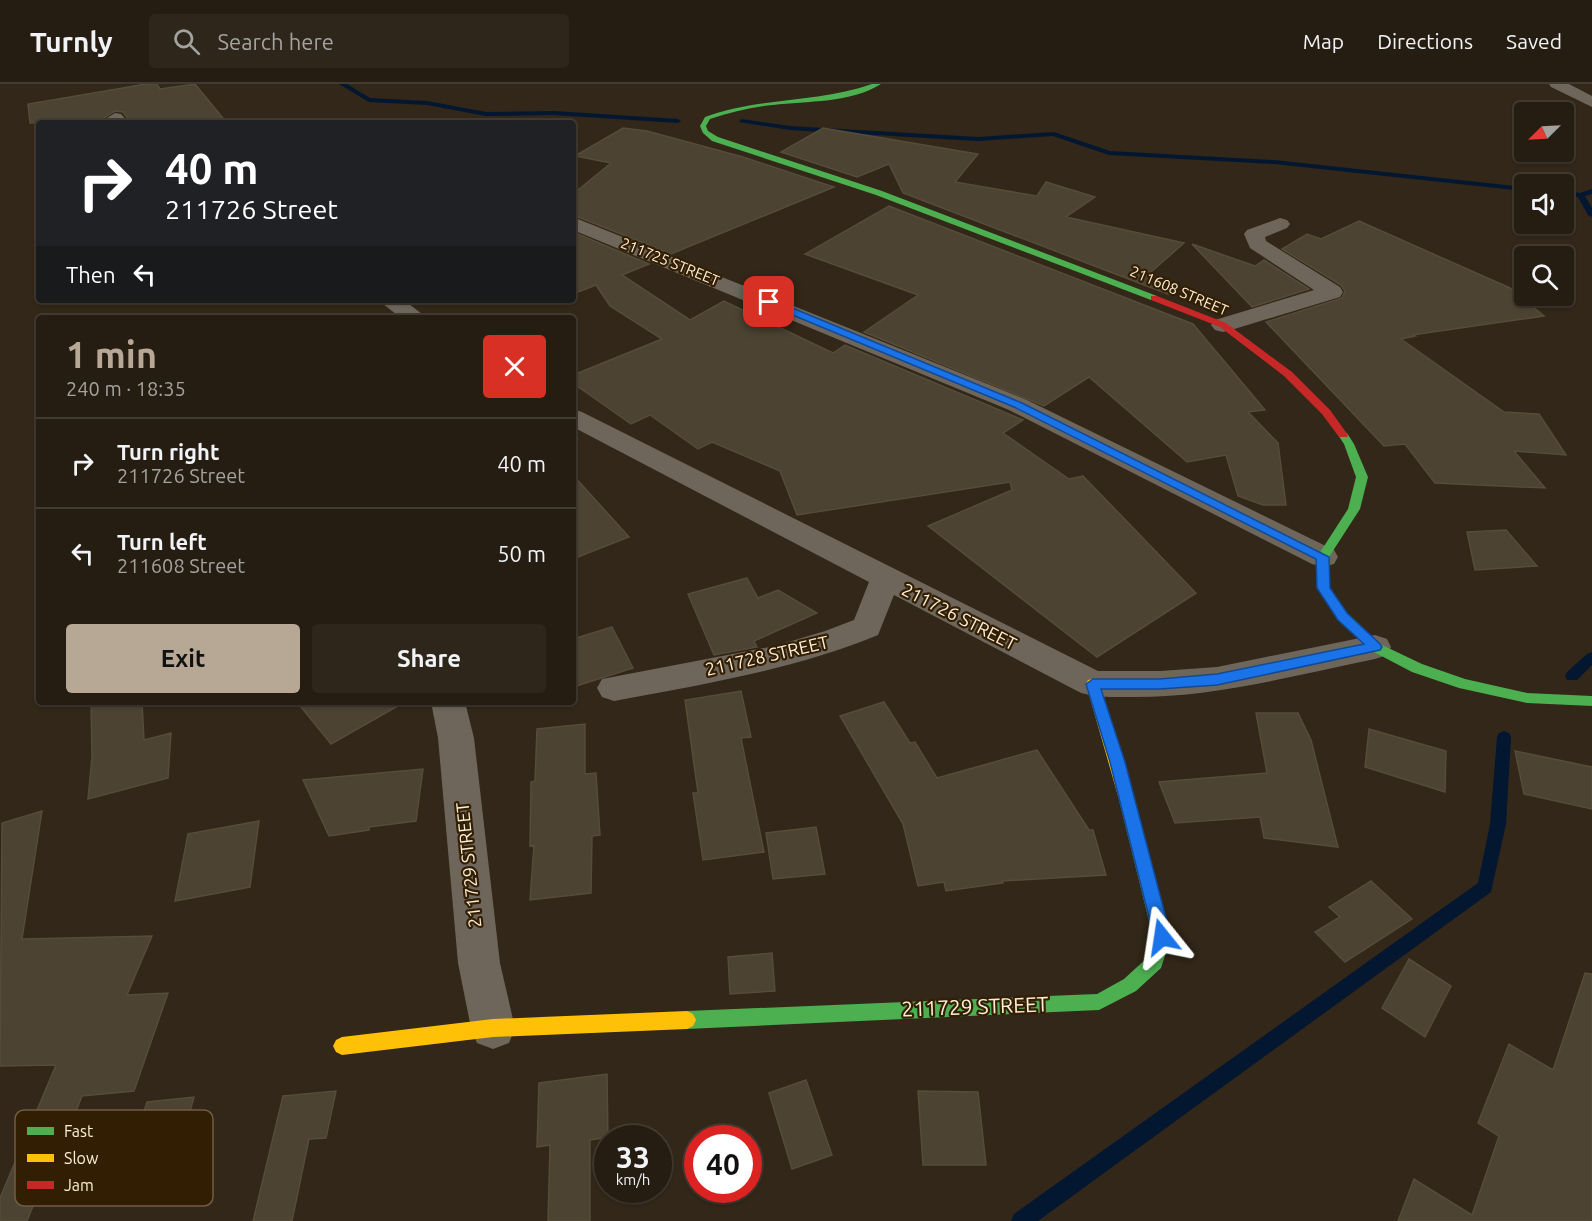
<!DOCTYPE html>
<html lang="en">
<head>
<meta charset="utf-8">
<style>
  :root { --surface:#261d12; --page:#2e261b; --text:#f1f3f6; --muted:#a4a29f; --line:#423b32; --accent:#b7a895 }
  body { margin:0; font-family:Ubuntu,sans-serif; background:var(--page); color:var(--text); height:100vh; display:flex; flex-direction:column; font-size:22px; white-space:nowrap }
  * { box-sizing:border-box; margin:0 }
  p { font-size:20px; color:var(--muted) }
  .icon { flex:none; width:33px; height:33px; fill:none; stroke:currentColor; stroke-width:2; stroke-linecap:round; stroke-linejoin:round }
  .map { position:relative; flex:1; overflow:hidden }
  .drawer { position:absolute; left:36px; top:231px; width:540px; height:390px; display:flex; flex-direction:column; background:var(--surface); border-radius:6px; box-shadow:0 2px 4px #0004,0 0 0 2px var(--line) }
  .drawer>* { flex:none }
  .hud { position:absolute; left:36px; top:36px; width:540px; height:183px; border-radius:6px; box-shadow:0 2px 4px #0004,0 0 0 2px var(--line); background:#202124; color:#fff; overflow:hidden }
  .needle { width:39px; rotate:246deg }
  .tools { position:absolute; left:1514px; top:18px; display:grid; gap:12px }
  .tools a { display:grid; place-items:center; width:60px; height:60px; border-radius:6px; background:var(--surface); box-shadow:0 2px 4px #0004,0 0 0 2px var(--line); font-size:30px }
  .speed { position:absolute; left:594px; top:1041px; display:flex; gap:12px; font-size:30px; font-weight:700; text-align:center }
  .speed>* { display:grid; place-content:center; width:78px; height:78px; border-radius:50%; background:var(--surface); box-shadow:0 2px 4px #0004,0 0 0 2px var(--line); line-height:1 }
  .speed small { font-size:15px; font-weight:400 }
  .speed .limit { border:9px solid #d22; background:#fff; color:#111 }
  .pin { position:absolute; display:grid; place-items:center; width:51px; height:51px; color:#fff; margin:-26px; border-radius:12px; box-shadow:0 3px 9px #0006 }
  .me { position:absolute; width:66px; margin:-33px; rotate:345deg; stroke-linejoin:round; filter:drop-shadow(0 0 4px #0008) }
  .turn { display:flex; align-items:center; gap:21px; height:126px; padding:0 30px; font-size:27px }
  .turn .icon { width:78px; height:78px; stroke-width:2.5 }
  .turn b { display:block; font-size:42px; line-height:51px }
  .then { display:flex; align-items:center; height:57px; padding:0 30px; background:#0003; gap:12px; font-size:22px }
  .round { display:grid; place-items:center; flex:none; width:63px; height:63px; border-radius:6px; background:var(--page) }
  .headline { display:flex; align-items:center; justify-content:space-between; height:102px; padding:0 30px }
  h1 { font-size:36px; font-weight:600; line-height:45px; color:var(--accent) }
  .primary-button { display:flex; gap:12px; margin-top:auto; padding:12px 30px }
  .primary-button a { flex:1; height:69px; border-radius:6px; background:var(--accent); color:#111; font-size:24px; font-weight:600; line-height:69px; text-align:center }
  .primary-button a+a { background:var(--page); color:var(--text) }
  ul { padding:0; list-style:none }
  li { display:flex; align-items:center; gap:18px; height:90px; padding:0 30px; border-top:2px solid var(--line) }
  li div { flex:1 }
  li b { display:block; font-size:22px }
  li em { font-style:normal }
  header { display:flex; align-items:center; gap:36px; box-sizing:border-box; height:84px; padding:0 30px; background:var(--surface); border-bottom:2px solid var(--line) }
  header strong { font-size:28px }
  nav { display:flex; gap:33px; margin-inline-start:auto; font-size:21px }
  .search { width:420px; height:54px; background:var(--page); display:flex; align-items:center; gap:15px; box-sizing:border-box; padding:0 21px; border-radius:6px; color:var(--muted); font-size:22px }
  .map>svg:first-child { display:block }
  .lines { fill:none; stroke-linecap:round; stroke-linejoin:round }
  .stream { fill:#041731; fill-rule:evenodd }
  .building { fill:#4c4332; stroke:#554c39; stroke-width:1.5 }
  .street { fill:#6e665b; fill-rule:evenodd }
  .fast { fill:#4caf50; fill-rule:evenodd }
  .slow { fill:#ffc107; fill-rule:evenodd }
  .jam { fill:#c62828; fill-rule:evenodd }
  .route { fill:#1a73e8; stroke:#114b97; stroke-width:1.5 }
  .labels { text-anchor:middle; stroke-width:4.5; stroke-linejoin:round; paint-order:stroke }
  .far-street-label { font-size:15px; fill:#ffedd8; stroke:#321f03 }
  .street-label { font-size:18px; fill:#ffedd8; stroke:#321f03 }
  .near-street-label { font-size:21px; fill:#ffedd8; stroke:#321f03 }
  .key { fill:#321f03; stroke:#705d43; stroke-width:1.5 }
  .key-label { font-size:16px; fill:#ffedd8 }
</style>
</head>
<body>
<header>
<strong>Turnly</strong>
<div class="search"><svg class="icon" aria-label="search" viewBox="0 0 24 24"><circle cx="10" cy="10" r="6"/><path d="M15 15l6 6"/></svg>Search here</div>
<nav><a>Map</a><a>Directions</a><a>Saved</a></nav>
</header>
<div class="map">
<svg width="1592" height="1137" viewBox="0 0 1592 1137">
  <rect width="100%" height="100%" fill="#322718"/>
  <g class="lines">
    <path class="stream" d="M 339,0 L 347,0 L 370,14 L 427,17 L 486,28 L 554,27 L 678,35 L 681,37 L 678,39 L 554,31 L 486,32 L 427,21 L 369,18 Z
      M 741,35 L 790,42 L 978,53 L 1054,48 L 1110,67 L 1274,76 L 1524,103 L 1524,107 L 1274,80 L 1109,71 L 1053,52 L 978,57 L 790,46 L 739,38 Z
      M 1592,105 L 1592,110 L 1585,112 L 1592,124 L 1592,133 L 1588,131 L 1578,113 L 1563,111 L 1563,107 L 1580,109 Z
      M 1592,568 L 1592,581 L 1577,596 L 1567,596 L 1565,592 L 1567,588 L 1587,570 Z
      M 1504,647 L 1509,649 L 1511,653 L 1506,740 L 1491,808 L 1038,1137 L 1011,1137 L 1014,1130 L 1478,799 L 1490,740 L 1497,653 L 1499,649 Z"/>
  </g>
  <path class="building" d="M 146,0 L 157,0 L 160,5 L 195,0 L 227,39 L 131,39 L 123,28 L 115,27 L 105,33 L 107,39 L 30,39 L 28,20 Z
    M 623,44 L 647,47 L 743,73 L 834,103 L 671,170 L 573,131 L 573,110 L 611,79 L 575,72 Z
    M 823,44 L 978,70 L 955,98 L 1037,112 L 1046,98 L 1095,113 L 1066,133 L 1184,159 L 1151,188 L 1168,210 L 903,109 L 889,80 L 857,93 L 781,68 Z
    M 889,122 L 1193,240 L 1265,326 L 1248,328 L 1278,359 L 1286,421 L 1263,421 L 1238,412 L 1226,371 L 1187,378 L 1089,293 L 1044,322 L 864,248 L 918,211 L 805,170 Z
    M 1359,137 L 1510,204 L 1544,232 L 1412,251 L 1415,252 L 1401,255 L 1504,328 L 1539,330 L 1566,371 L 1514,367 L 1545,404 L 1435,399 L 1405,360 L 1384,362 L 1266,238 L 1342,214 L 1345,207 L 1341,201 L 1282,165 L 1307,150 L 1321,155 Z
    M 573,148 L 649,180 L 622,191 L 690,236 L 724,217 L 833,269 L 845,261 L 1023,336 L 1003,349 L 1069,395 L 1083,392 L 1196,509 L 1097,573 L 928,442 L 1012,406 L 1010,398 L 797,431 L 780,387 L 712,358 L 698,365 L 650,331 L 631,340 L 573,299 L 573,291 L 662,255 L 610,222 L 596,201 L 573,210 Z
    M 1192,160 L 1255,182 L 1264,176 L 1309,205 L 1252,223 Z
    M 573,391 L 629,453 L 573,475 Z
    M 1506,446 L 1537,482 L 1475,486 L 1467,448 Z
    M 747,494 L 758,514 L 778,506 L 817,529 L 754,557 L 757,563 L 714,571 L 688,510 Z
    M 612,543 L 633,584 L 573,603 L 573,555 Z
    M 741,607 L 751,653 L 741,654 L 764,768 L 703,776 L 693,709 L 698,709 L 685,616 Z
    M 91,618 L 142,618 L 144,656 L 171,649 L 168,694 L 88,715 L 92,673 Z
    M 297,618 L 405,618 L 331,660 Z
    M 884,618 L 910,659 L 915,658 L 937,694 L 1037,666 L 1089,746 L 1093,746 L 1106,791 L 1002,797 L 1003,799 L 946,807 L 944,798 L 918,802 L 903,740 L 840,632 Z
    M 1256,629 L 1298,629 L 1311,656 L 1338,763 L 1264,754 L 1260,733 L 1175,739 L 1159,698 L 1267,689 Z
    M 585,640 L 585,690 L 596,689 L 600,751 L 592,752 L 591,809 L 530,816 L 534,761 L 530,762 L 531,698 L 535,697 L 537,645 Z
    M 1369,645 L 1446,667 L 1445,708 L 1365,683 Z
    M 1515,667 L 1592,683 L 1592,725 L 1524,710 Z
    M 423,685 L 416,737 L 369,743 L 369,746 L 329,752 L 303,696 Z
    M 42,727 L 22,855 L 152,852 L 127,911 L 168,909 L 134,1007 L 82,1012 L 53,1086 L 47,1087 L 27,1137 L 0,1137 L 0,1114 L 56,981 L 0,982 L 2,739 Z
    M 259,737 L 250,803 L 175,817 L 188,750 Z
    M 816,743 L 825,790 L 773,795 L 766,749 Z
    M 1371,797 L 1412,835 L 1345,878 L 1315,848 L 1340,833 L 1329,823 Z
    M 772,869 L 775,907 L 730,910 L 728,873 Z
    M 1409,875 L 1451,902 L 1425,953 L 1382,924 Z
    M 1585,889 L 1592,890 L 1592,1137 L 1398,1137 L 1414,1095 L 1472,1131 L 1499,1052 L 1478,1039 L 1509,960 L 1553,986 Z
    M 607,990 L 608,1053 L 590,1056 L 590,1137 L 548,1137 L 550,1061 L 537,1063 L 539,999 Z
    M 806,996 L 832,1071 L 792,1085 L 769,1009 Z
    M 336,1007 L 326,1054 L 309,1055 L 292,1137 L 253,1137 L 283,1012 Z
    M 918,1007 L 978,1008 L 986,1081 L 923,1081 Z
    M 194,1013 L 179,1067 L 130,1072 L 147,1018 Z"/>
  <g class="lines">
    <path class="street" d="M 1549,0 L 1569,0 L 1592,12 L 1592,23 L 1551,3 Z
      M 115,29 L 121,30 L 129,39 L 110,39 L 107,34 Z
      M 573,133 L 1027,316 L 1334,466 L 1338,473 L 1334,480 L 1323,483 L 1312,480 L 1009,326 L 573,146 Z
      M 1280,134 L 1287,136 L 1290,140 L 1287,144 L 1265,153 L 1266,157 L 1340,203 L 1343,208 L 1340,213 L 1231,246 L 1223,248 L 1215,246 L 1211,241 L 1215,236 L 1314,206 L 1250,164 L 1244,150 L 1247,146 Z
      M 378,216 L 404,216 L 427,234 L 401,234 Z
      M 573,325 L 582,328 L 1098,587 L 1160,587 L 1217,583 L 1375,551 L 1387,555 L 1391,563 L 1387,571 L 1375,575 C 1296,591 1217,613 1135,613 C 1117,613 1099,614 1081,609 L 894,511 L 878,551 C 793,586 704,600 614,617 L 602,613 L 597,604 L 602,595 L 775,562 L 825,547 L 854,536 L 869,498 L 573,343 Z
      M 431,618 L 465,618 L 474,654 L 500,879 L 515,944 L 509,959 L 493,965 L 477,959 L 471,944 L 458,879 L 438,654 Z"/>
    <path class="fast" d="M 872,0 L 881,0 C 851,19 807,17 773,21 C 751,23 731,28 710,35 L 706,42 L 708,47 L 718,53 L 882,107 L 1157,212 L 1157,216 L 1151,216 L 876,111 L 712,57 L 703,49 L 700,42 L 705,33 C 759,13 818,19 872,0 Z
      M 1343,348 L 1347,349 L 1354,360 L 1368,393 L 1360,425 L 1329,473 L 1329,504 L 1347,529 L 1380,560 L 1422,580 L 1465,595 L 1527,609 L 1592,612 L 1592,622 L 1527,619 L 1459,604 L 1412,588 L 1370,566 L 1337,535 L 1317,504 L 1317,473 L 1348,425 L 1356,393 L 1344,360 L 1338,351 Z
      M 1126,706 L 1131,708 L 1134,712 L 1171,853 L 1161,884 L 1136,907 L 1099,926 L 687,945 L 681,942 L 678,936 L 681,930 L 687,927 L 1097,910 L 1124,895 L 1148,873 L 1153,853 L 1118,712 L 1121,708 Z"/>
    <path class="slow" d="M 1093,595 L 1098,596 L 1100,600 L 1134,712 L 1131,716 L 1126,718 L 1121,716 L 1118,712 L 1086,600 L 1088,596 Z
      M 687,927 L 693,930 L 696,936 L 693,942 L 687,945 L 493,953 L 342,971 L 336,968 L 333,962 L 336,956 L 342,953 L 493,935 Z"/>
    <path class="jam" d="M 1151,212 L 1157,212 L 1226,239 L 1292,288 L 1330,326 L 1348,351 L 1347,353 L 1339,353 L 1322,330 L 1284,292 L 1220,243 L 1151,216 Z"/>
  </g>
  <path class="route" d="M 766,216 L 773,216 L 1022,319 L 1329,473 L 1330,504 L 1347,529 L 1380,560 L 1382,563 L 1380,566 L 1217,601 L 1160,605 L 1101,605 L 1125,678 L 1171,853 L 1169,858 L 1162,861 L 1156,858 L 1154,853 L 1110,678 L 1086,600 L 1093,595 L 1160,595 L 1217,590 L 1364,560 L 1338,536 L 1317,504 L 1316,475 L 1014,323 L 766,220 Z"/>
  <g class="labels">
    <g class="far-street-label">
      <text transform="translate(670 178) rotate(22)" y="5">211725 STREET</text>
      <text transform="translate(1179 207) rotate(23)" y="5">211608 STREET</text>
    </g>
    <g class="street-label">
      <text transform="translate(959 533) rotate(27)" y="6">211726 STREET</text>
      <text transform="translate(767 572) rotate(-13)" y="6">211728 STREET</text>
      <text transform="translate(469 781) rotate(-96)" y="6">211729 STREET</text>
    </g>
    <g class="near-street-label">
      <text transform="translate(975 923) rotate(-2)" y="7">211729 STREET</text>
    </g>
  </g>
  <rect x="15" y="1026" width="198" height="96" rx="9" class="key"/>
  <rect x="27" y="1043" width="27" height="8" fill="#4caf50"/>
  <rect x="27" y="1070" width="27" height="8" fill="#ffc107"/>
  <rect x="27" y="1097" width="27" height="8" fill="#c62828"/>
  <g class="key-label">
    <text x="64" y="1053">Fast</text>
    <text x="64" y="1080">Slow</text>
    <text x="64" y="1107">Jam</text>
  </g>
</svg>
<div class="tools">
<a><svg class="needle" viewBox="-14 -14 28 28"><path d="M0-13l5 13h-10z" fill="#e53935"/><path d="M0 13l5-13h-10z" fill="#a4a29f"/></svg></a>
<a><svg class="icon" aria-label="sound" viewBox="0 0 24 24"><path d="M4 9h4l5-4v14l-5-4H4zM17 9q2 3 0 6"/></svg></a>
<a><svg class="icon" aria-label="search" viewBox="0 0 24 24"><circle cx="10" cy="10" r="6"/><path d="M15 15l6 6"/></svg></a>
</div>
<div class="speed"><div>33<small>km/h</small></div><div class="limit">40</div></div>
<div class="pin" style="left:769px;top:218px;background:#d93025"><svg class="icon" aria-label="arrive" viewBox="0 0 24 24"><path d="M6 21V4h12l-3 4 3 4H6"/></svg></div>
<svg class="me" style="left:1162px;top:853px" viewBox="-20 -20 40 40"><path d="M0-17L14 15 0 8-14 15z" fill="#1a73e8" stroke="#fff" stroke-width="4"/></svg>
<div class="hud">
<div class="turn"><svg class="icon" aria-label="right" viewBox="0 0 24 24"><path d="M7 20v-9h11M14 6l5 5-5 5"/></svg><div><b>40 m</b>211726 Street</div></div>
<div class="then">Then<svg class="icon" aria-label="left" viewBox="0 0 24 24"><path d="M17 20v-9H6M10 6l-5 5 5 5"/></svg></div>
</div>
<section class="drawer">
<div class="headline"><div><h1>1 min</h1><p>240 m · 18:35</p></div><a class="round" style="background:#d93025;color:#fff"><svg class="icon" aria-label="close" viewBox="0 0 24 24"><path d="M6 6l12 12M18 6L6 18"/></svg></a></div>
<ul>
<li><svg class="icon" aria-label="right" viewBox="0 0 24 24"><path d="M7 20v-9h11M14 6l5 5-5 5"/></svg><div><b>Turn right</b><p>211726 Street</p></div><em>40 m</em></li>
<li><svg class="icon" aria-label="left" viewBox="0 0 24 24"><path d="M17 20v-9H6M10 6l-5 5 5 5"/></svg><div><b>Turn left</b><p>211608 Street</p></div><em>50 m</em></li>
</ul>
<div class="primary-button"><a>Exit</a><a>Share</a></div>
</section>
</div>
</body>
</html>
